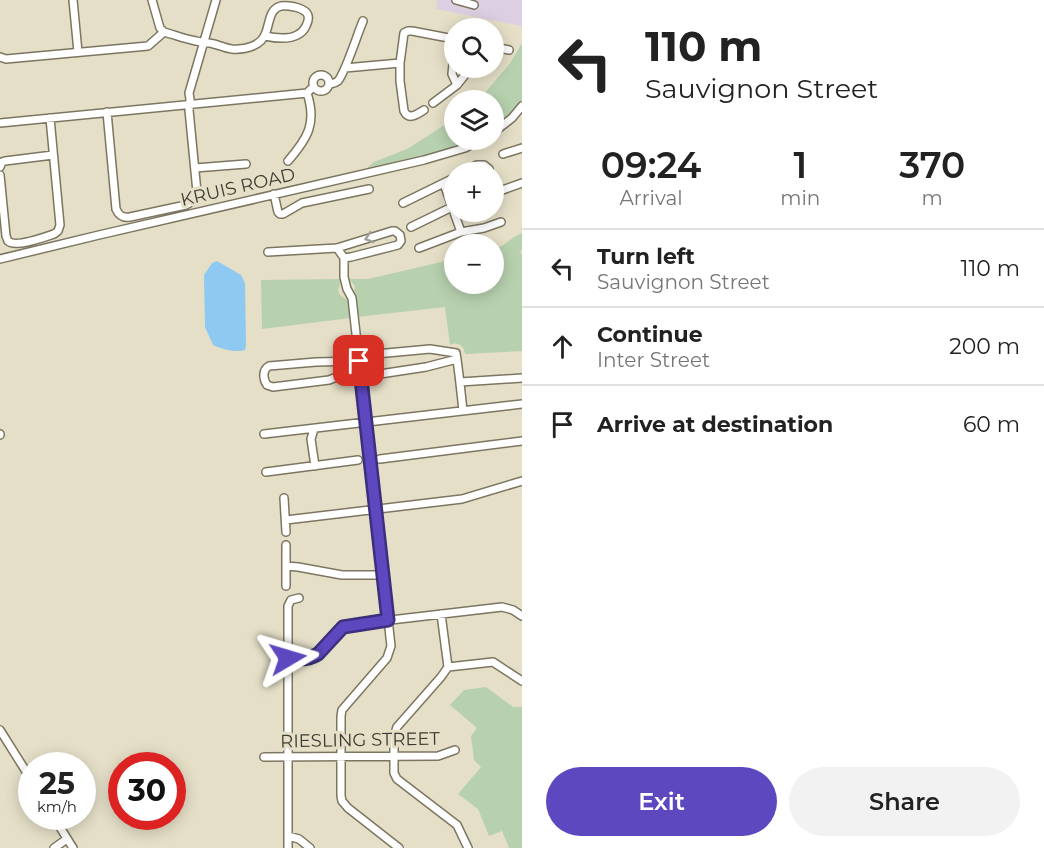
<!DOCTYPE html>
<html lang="en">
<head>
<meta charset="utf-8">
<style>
  :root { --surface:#fff; --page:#f2f2f2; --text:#222; --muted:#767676; --line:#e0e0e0; --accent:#5d48c0 }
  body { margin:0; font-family:Montserrat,sans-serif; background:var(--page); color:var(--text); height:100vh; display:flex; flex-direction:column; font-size:22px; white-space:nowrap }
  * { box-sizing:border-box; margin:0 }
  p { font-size:20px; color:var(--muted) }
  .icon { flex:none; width:33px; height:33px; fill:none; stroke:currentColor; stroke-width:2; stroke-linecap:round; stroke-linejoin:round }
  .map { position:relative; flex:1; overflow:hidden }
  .side { display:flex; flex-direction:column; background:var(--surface); width:522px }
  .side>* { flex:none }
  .hud { background:#fff; color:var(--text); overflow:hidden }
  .controls { position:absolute; left:444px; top:18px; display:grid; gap:12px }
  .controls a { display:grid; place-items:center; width:60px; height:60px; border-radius:50%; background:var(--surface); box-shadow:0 3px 15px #0003; font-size:30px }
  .speed { position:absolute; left:18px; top:752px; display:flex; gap:12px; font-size:30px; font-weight:700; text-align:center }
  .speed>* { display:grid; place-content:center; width:78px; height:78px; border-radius:50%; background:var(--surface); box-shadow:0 3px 15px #0003; line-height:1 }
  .speed small { font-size:15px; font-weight:400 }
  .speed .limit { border:9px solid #d22; background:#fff; color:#111 }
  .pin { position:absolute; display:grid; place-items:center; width:51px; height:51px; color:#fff; margin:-26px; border-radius:12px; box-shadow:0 3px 9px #0006 }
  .me { position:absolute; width:66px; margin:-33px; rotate:83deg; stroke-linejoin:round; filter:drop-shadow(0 0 4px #0008) }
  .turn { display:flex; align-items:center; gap:21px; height:126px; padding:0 24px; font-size:27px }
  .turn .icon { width:78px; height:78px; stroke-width:2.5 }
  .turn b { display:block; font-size:42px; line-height:51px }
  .eta { display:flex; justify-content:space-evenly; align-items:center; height:102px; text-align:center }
  .eta b { font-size:36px; font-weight:600; line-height:42px }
  .primary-button { display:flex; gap:12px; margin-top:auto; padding:12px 24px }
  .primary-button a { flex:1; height:69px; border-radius:36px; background:var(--accent); color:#fff; font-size:24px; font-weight:600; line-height:69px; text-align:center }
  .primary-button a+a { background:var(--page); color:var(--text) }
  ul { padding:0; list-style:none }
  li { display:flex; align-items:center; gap:18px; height:78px; padding:0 24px; border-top:2px solid var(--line) }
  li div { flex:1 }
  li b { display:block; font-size:22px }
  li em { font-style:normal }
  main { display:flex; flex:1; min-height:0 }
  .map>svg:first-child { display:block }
  .education { fill:#ddcfe2 }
  .green { fill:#b7d1ae }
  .water { fill:#8dc9f0 }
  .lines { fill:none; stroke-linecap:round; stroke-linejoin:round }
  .minor-casing { stroke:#7c7661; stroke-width:10 }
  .minor { stroke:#fff; stroke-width:7 }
  .oneway { stroke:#9e9d98 }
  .route-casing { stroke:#3c2f7d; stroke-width:15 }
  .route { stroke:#5d48c0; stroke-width:10 }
  .labels { text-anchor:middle; stroke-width:6; stroke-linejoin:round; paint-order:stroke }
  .street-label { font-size:18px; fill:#3d3b31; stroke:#e5dfc7 }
</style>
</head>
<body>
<main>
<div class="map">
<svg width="522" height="848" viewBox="0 0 522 848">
  <rect width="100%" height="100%" fill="#e5dfc7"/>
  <path class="education" d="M 437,0 L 522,0 L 522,26 L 436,9 Z"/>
  <path class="green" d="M 522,43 L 522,102 L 508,116 L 494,128 L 494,100 L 479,100 L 511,62 Z
    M 454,119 L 454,140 L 474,140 C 440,154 404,161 368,169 L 368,167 L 374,162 L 407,149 Z
    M 522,233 L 522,250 L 520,251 L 522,256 L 522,351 L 465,354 C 464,345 457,341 450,345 L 445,307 L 357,317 L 354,293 L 355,286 L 349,279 L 368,279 L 454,259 L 454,284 L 494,284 L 494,249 C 504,247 511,237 522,233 Z
    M 341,279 L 338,291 L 340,295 L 349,301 L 351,318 L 262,329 L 261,280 Z
    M 486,687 L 513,707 L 522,707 L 522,848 L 509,848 L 502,831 L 489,836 L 478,809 L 458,794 L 481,767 L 474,760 L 471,736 L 477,728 L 450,705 L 464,690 Z"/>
  <path class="water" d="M 217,261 L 241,275 L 245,283 L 246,345 L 245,350 C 236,353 222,349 213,345 L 205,327 L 204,275 L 212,263 Z"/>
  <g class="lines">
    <defs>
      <path id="minor" d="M 73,0 L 78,52
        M 152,0 L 160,28 L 164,32 C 175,35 185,39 196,41 C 200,42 205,42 209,43 C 217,44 224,48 232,49 C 245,50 262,46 266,32 C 270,22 269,9 281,6 C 286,5 290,6 295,7 C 306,10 312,14 306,26 C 299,41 279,39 265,36
        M 456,0 L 474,5
        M 494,47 L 509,50
        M 454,54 L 452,74 L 457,85
        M 0,57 L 6,59 L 148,46 L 164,32
        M 345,68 L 400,63
        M313 83a8 8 0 1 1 16 0a8 8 0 1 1-16 0Z
        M 329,84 C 334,83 334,84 338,81 C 346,71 357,35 363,21
        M 433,103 L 457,85 L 468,71
        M 424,110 C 417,114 409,121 404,111 L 400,81 L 400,63 L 404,33 L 408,31 L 412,31 L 454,39
        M 107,112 L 116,209 C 119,216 123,218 130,217 L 186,205 L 193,201 L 197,192 L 189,110 L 190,99 L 189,93 L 216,0
        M 0,123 L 307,93 L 313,87
        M 494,132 L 512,118 L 522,106
        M 503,154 L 522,148
        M 288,161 C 308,138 317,123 307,93
        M 0,167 L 2,162 L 5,161 L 53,155
        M 195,168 L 246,164
        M 464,172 L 477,165 L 484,165 L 489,169
        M 0,175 L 6,236 C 7,238 7,239 8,241 C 15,248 45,237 54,234 L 58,231 L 60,225 L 50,118
        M 444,184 L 461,232
        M 497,192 L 522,183
        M 274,194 L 278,212 L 280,214 L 283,214 L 302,203 L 369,189
        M 403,203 L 454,178
        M 411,227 L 454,206
        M 337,248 L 344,258 L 344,277 L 347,289 L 352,298 L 391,646 L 387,658 L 342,710 L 341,716 L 341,796 L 342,801 L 348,808 L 399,848
        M 419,248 L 461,232 L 484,228 L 501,222
        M 268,252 L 337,248 L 392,231 L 395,231 L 400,235 L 401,241 L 398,245 L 351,257 L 344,258
        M 0,259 L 99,235 L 424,160 L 465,148 L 480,140
        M 457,359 L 426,367 L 380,374 L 372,373 C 369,368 369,362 370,357 L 376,354 L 430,349 L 456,353 C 459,372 461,392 463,411
        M 359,361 L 316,362 L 269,366 C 262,370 263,379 267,385 L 273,387 L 329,380 L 347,373 L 360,371
        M 460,382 L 522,378
        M 314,429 L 311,439 L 315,466
        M 0,434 L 0,435
        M 264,434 L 522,404
        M 380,459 L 522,441
        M 266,472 L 358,460
        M 284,498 L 286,532
        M 286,520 L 462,499 L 522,481
        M 286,566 L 298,567 L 342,575 L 383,575
        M 286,586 L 286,545
        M 441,614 L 448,667 L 493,662 L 522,681
        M 288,659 C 327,666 321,636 348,625 L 502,607 L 513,610 L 522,616
        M 448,667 L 441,677 L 397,727 L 394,736 L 394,773 L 397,779 L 457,825 L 468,848
        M 0,730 L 32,781
        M 264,757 L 438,756 L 455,750
        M 53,816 L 73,848
        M 288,836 L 299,839 L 310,848
        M 54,848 L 67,839
        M 288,848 L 288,606 L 291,600 L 299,598"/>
    </defs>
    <use href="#minor" class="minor-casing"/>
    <use href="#minor" class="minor"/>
  </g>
  <defs><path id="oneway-chevron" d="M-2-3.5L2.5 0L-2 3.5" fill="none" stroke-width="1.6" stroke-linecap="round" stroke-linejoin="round" transform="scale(1.5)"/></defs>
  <use class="oneway" href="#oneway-chevron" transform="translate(369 238) rotate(163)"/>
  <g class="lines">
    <defs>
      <path id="route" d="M 288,658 C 298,660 308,660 318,654 L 343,627 L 388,620 L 359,361"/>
    </defs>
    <use href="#route" class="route-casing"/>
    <use href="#route" class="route"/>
  </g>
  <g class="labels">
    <g class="street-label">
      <text transform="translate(238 187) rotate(-13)" y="6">KRUIS ROAD</text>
      <text transform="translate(360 740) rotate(-1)" y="6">RIESLING STREET</text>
    </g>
  </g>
</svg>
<div class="controls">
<a><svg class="icon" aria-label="search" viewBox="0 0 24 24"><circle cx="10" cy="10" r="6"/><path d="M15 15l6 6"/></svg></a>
<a><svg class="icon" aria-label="layers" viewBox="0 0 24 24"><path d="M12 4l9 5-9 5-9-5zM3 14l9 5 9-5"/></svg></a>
<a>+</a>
<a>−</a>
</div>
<div class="speed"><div>25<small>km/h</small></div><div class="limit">30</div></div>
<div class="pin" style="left:359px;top:361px;background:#d93025"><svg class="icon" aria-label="arrive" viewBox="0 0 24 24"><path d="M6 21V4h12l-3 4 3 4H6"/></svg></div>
<svg class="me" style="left:288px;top:658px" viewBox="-20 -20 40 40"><path d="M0-17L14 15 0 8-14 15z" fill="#5d48c0" stroke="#fff" stroke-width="4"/></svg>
</div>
<section class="side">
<div class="hud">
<div class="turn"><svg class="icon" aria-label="left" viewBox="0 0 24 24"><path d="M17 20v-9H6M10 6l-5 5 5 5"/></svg><div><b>110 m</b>Sauvignon Street</div></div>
</div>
<div class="eta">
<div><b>09:24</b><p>Arrival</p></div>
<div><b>1</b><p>min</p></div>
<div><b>370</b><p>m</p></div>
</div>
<ul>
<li><svg class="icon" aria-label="left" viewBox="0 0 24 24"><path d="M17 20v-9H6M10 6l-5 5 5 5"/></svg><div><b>Turn left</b><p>Sauvignon Street</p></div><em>110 m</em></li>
<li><svg class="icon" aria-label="ahead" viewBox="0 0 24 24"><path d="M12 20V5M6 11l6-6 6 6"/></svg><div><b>Continue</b><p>Inter Street</p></div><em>200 m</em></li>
<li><svg class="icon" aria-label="arrive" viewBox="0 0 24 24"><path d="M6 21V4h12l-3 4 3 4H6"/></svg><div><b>Arrive at destination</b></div><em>60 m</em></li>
</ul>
<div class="primary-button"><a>Exit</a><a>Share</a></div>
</section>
</main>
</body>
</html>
